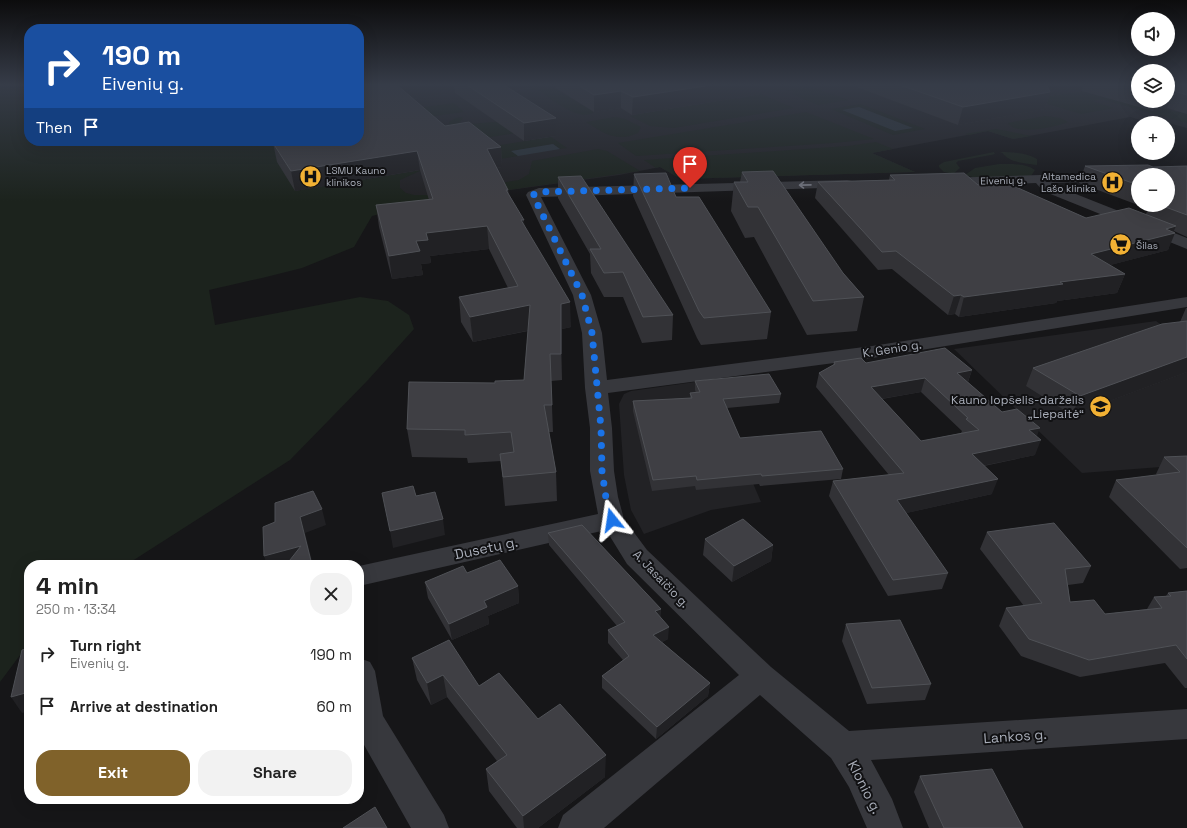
<!DOCTYPE html>
<html lang="en">
<head>
<meta charset="utf-8">
<style>
  :root { --surface:#fff; --page:#f2f2f2; --text:#222; --muted:#767676; --accent:#80622a }
  body { margin:0; font-family:"Space Grotesk",sans-serif; background:var(--page); color:var(--text); height:100vh; display:flex; flex-direction:column; font-size:15px; white-space:nowrap }
  * { box-sizing:border-box; margin:0 }
  p { font-size:13px; color:var(--muted) }
  .icon { flex:none; width:22px; height:22px; fill:none; stroke:currentColor; stroke-width:2; stroke-linecap:round; stroke-linejoin:round }
  .map { position:relative; flex:1; overflow:hidden }
  .side { position:absolute; left:24px; top:560px; width:340px; height:244px; display:flex; flex-direction:column; background:var(--surface); border-radius:16px; box-shadow:0 4px 16px #0002 }
  .side>* { flex:none }
  .hud { position:absolute; left:24px; top:24px; width:340px; height:122px; border-radius:16px; box-shadow:0 4px 16px #0002; background:#1a4fa0; color:#fff; overflow:hidden }
  .tools { position:absolute; left:1131px; top:12px; display:grid; gap:8px }
  .tools a { display:grid; place-items:center; width:44px; height:44px; border-radius:50%; background:var(--surface); box-shadow:0 4px 16px #0002; font-size:20px }
  .pin { position:absolute; display:grid; place-items:center; width:34px; height:34px; color:#fff; margin:-41px -17px; border-radius:50% 50% 50% 0; rotate:-45deg; box-shadow:0 0 4px #0007 }
  .pin .icon { rotate:45deg }
  .me { position:absolute; width:44px; margin:-22px; rotate:345deg; stroke-linejoin:round; filter:drop-shadow(0 0 3px #0008) }
  .turn { display:flex; align-items:center; gap:14px; height:84px; padding:0 12px; font-size:18px }
  .turn .icon { width:52px; height:52px; stroke-width:2.5 }
  .turn b { display:block; font-size:28px; line-height:34px }
  .then { display:flex; align-items:center; height:38px; padding:0 12px; background:#0003; gap:8px; font-size:15px }
  .round { display:grid; place-items:center; flex:none; width:42px; height:42px; border-radius:16px; background:var(--page) }
  .headline { display:flex; align-items:center; justify-content:space-between; height:68px; padding:0 12px }
  h1 { font-size:24px; font-weight:800; line-height:30px }
  .primary-button { display:flex; gap:8px; margin-top:auto; padding:8px 12px }
  .primary-button a { flex:1; height:46px; border-radius:16px; background:var(--accent); color:#fff; font-size:16px; font-weight:800; line-height:46px; text-align:center }
  .primary-button a+a { background:var(--page); color:var(--text) }
  ul { padding:0; list-style:none }
  li { display:flex; align-items:center; gap:12px; height:52px; padding:0 12px }
  li div { flex:1 }
  li b { display:block; font-size:15px }
  li em { font-style:normal }
  .map>svg:first-child { display:block }
  .built { fill:#222225 }
  .green { fill:#1c231d }
  .water { fill:#2c353c }
  .lines { fill:none; stroke-linecap:round; stroke-linejoin:round }
  .street { fill:#37383d; fill-rule:evenodd }
  .wall { fill:#323236; fill-rule:evenodd }
  .shaded-wall { fill:#212124 }
  .building { fill:#3f3f44; stroke:#4f5156; fill-rule:evenodd }
  .oneway { stroke:#757881 }
  .route { stroke:#1a73e8; stroke-width:7; stroke-dasharray:0 12.6 }
  .labels { text-anchor:middle; stroke-width:4; stroke-linejoin:round; paint-order:stroke }
  .far-poi-label { font-size:10px; fill:#a8adb8; stroke:#111113; text-anchor:start }
  .far-street-label { font-size:10px; fill:#a8adb8; stroke:#111113 }
  .street-label { font-size:12px; fill:#a8adb8; stroke:#111113 }
  .poi-label { font-size:12px; fill:#a8adb8; stroke:#111113; text-anchor:end }
  .near-street-label { font-size:14px; fill:#a8adb8; stroke:#111113 }
</style>
</head>
<body>
<div class="map">
<svg width="1187" height="828" viewBox="0 0 1187 828">
  <rect width="100%" height="100%" fill="#161618"/>
  <path class="built" d="M 359,85 L 1138,85 L 1138,101 L 1168,101 L 1187,85 L 1187,128 L 1161,121 L 1144,121 L 1130,117 L 1013,139 L 988,131 L 872,153 L 915,172 L 681,179 L 660,167 L 619,175 L 431,201 L 42,141 L 359,141 Z
    M 1156,321 L 1187,343 L 1187,465 L 1082,473 L 954,349 Z
    M 709,380 L 761,502 L 711,510 L 644,534 L 631,510 L 624,475 L 619,404 L 624,394 L 631,391 Z"/>
  <path class="green" d="M 0,85 L 29,85 L 29,141 L 320,141 L 295,191 L 422,170 L 400,180 L 400,188 L 406,193 L 414,195 L 428,195 L 519,180 L 529,174 L 532,161 L 598,149 L 607,151 L 640,171 L 431,201 L 372,216 L 354,247 L 302,268 L 262,278 L 209,290 L 215,325 L 360,297 L 388,301 L 409,315 L 414,329 L 368,380 L 290,460 L 126,565 L 29,565 L 29,643 L 0,682 Z
    M 810,86 L 848,100 L 818,105 L 792,94 L 793,92 L 787,90 Z
    M 554,88 L 594,112 C 580,123 550,98 538,90 Z
    M 1073,88 L 1187,114 L 1187,123 L 1101,99 L 1092,101 L 1114,108 L 1081,114 L 1041,102 L 1020,100 Z
    M 740,90 L 762,91 L 763,95 L 794,108 L 674,128 L 650,126 L 630,116 L 648,112 L 674,100 L 686,106 L 702,104 L 724,93 L 737,99 L 752,96 Z
    M 454,103 L 464,112 L 383,123 L 359,116 Z
    M 861,104 L 925,129 L 893,135 L 831,109 Z
    M 806,112 L 874,139 L 833,143 L 636,156 L 618,143 Z
    M 1045,116 L 1060,118 L 1068,122 C 1056,127 1016,136 1008,123 Z
    M 462,117 L 463,118 L 457,125 L 506,121 L 522,132 L 447,144 L 450,129 L 449,122 L 456,118 Z
    M 615,117 L 625,119 L 641,127 L 638,133 C 616,143 604,133 586,122 Z
    M 996,129 L 1032,136 L 1013,139 L 988,131 L 969,135 L 965,134 Z
    M 551,137 L 567,148 L 560,149 L 553,144 L 512,151 L 518,156 L 471,164 L 457,152 Z
    M 876,142 L 893,149 L 872,153 L 915,172 L 681,179 L 660,167 L 656,168 L 644,160 L 848,146 Z
    M 994,152 L 995,154 L 991,155 L 958,161 L 956,163 L 960,168 L 953,174 L 944,172 L 939,167 L 939,165 L 944,162 Z
    M 1000,152 C 1013,152 1026,153 1037,159 L 1037,165 C 1029,164 1015,163 1008,158 C 1004,156 1004,153 1000,152 Z
    M 999,164 C 1010,164 1026,163 1035,170 L 1031,176 L 976,178 L 965,175 L 975,168 Z"/>
  <path class="water" d="M 859,107 L 913,128 L 895,131 L 842,110 Z
    M 553,144 L 560,149 L 518,156 L 511,151 Z"/>
  <g class="lines">
    <path class="street" d="M 1138,172 L 1144,175 L 1138,175 L 1138,180 L 1051,183 L 1053,185 L 1187,238 L 1187,249 L 1043,191 L 1036,183 L 943,186 L 938,185 L 936,182 L 938,179 L 943,178 Z
      M 847,180 L 852,181 L 854,184 L 852,187 L 541,197 L 591,295 L 602,333 L 607,380 L 872,346 L 1187,297 L 1187,307 L 872,358 L 608,393 L 612,428 L 614,471 L 618,497 L 624,519 L 647,550 L 771,667 L 849,731 L 1187,709 L 1187,739 L 871,760 L 892,799 L 903,828 L 867,828 L 849,787 L 831,758 L 760,695 L 604,828 L 558,828 L 563,815 L 739,675 L 627,564 L 606,530 L 359,586 L 359,566 L 598,514 L 590,471 L 590,428 L 585,388 L 582,333 L 573,295 L 526,195 L 528,192 L 539,188 Z
      M 359,658 L 370,662 L 375,671 L 383,716 L 444,815 L 449,828 L 411,828 L 359,736 Z"/>
  </g>
  <path class="wall" d="M 359,85 L 817,85 L 632,115 L 621,108 L 594,112 L 551,85 L 513,91 L 556,136 L 524,141 L 455,93 L 413,99 L 445,126 L 501,147 L 502,167 L 497,168 L 508,190 L 509,194 L 525,227 L 571,327 L 562,329 L 562,380 L 551,381 L 553,432 L 549,432 L 556,472 L 557,501 L 505,506 L 501,461 L 468,463 L 467,458 L 412,457 L 407,429 L 495,383 L 524,380 L 528,331 L 473,342 L 461,322 L 459,297 L 508,288 L 489,249 L 430,256 L 431,263 L 421,264 L 423,275 L 392,279 L 379,227 L 376,205 L 429,200 L 420,170 L 295,191 L 277,162 L 273,143 L 280,141 L 359,141 Z
    M 851,85 L 1138,85 L 1138,101 L 1168,101 L 1168,85 L 1187,85 L 1187,114 L 1167,108 L 1153,111 L 1082,91 L 1049,96 L 1045,109 L 958,125 Z
    M 1085,166 L 1153,167 L 1187,166 L 1187,237 L 1174,231 L 1168,250 L 1110,265 L 1125,274 L 1117,293 L 1057,301 L 1056,303 L 959,317 L 955,314 L 948,315 L 892,269 L 878,270 L 815,198 L 818,182 L 889,180 L 890,175 L 978,185 L 1086,218 L 1146,214 L 1148,209 L 1138,205 L 1168,205 L 1168,175 L 1138,175 L 1138,205 L 1079,183 Z
    M 742,172 L 843,273 L 864,297 L 857,331 L 807,335 L 754,237 L 745,238 L 731,211 L 734,182 L 740,182 Z
    M 634,174 L 676,197 L 771,312 L 767,339 L 701,345 L 697,338 L 633,196 Z
    M 558,177 L 673,315 L 672,340 L 642,343 L 623,297 L 604,297 L 591,273 L 590,254 L 558,198 Z
    M 1186,308 L 1187,308 L 1187,372 L 1072,415 L 1026,386 L 1033,368 L 1180,322 Z
    M 834,362 L 866,363 L 972,370 L 968,382 L 1002,412 L 1037,437 L 1035,455 L 984,466 L 992,494 L 906,513 L 948,573 L 942,589 L 888,596 L 829,496 L 833,481 L 889,475 L 816,387 L 819,373 L 833,365 ZM 921,392 L 962,431 L 961,433 L 921,441 L 882,399 Z
    M 695,381 L 781,394 L 779,403 L 727,408 L 740,438 L 843,469 L 841,479 L 760,486 L 759,484 L 696,490 L 695,486 L 652,491 L 633,411 L 633,401 L 690,398 L 690,393 L 696,393 L 695,390 Z
    M 1187,456 L 1187,568 L 1180,569 L 1109,497 L 1116,480 L 1157,475 L 1156,474 L 1164,457 Z
    M 987,532 L 1091,566 L 1083,583 L 1068,585 L 1070,602 L 1105,614 L 1147,609 L 1154,597 L 1166,596 L 1168,593 L 1187,591 L 1187,688 L 1185,688 L 1165,663 L 1080,677 L 1021,656 L 999,626 L 1006,608 L 1024,606 L 980,549 Z
    M 548,533 L 661,609 L 660,617 L 668,639 L 662,642 L 710,683 L 708,696 L 656,739 L 602,688 L 602,676 L 623,660 L 608,643 L 608,630 L 617,626 L 549,545 Z
    M 705,539 L 773,545 L 771,561 L 732,582 L 703,555 Z
    M 467,573 L 518,586 L 519,603 L 488,616 L 489,624 L 452,640 L 428,598 L 425,582 Z
    M 846,624 L 931,684 L 925,700 L 867,704 L 842,641 Z
    M 412,658 L 479,686 L 538,719 L 605,777 L 538,828 L 517,828 L 489,791 L 486,769 L 497,761 L 447,697 L 431,705 L 417,680 Z
    M 920,776 L 1023,828 L 929,828 L 914,792 Z"/>
  <path class="shaded-wall" d="M 396,85 L 454,85 L 455,93 L 398,101 Z
    M 491,85 L 551,85 L 492,93 Z
    M 712,85 L 817,85 L 632,115 L 633,97 Z
    M 1043,85 L 1083,85 L 1082,91 L 1049,96 L 1045,109 L 958,125 L 963,107 Z
    M 621,91 L 621,108 L 594,112 L 594,95 Z
    M 1174,91 L 1167,108 L 1153,111 L 1157,101 L 1168,101 L 1168,92 Z
    M 556,118 L 556,136 L 524,141 L 524,123 Z
    M 501,147 L 502,167 L 489,169 L 487,149 Z
    M 417,151 L 420,170 L 295,191 L 291,171 Z
    M 521,220 L 524,220 L 526,242 Z
    M 487,226 L 489,249 L 430,256 L 431,263 L 421,264 L 423,275 L 392,279 L 389,256 L 416,241 L 426,233 Z
    M 1176,226 L 1173,233 L 1175,233 L 1168,250 L 1084,272 L 1091,254 Z
    M 1125,274 L 1117,293 L 1057,301 L 1056,303 L 959,317 L 964,297 L 1060,282 Z
    M 961,295 L 955,314 L 948,315 L 954,296 Z
    M 570,302 L 571,327 L 562,329 L 562,380 L 561,354 L 561,304 Z
    M 530,305 L 531,330 L 473,342 L 470,317 Z
    M 1187,357 L 1187,372 L 1072,415 L 1080,396 Z
    M 972,370 L 967,384 L 957,373 Z
    M 925,378 L 921,392 L 868,401 L 871,387 Z
    M 1040,428 L 1035,441 L 1041,440 L 1035,455 L 967,469 L 972,454 L 1029,430 Z
    M 998,479 L 992,494 L 893,516 L 897,500 Z
    M 322,509 L 326,525 L 305,533 L 313,565 L 312,565 L 300,517 Z
    M 443,519 L 445,535 L 393,548 L 390,531 Z
    M 773,545 L 771,561 L 732,582 L 734,566 Z
    M 301,546 L 295,565 L 267,565 L 264,556 Z
    M 518,586 L 519,603 L 488,616 L 489,624 L 452,640 L 449,624 L 484,601 Z
    M 661,609 L 660,621 L 655,611 Z
    M 669,627 L 668,639 L 652,647 L 653,635 Z
    M 443,675 L 447,697 L 431,705 L 427,683 Z
    M 710,683 L 708,696 L 656,739 L 657,727 Z
    M 29,692 L 29,711 L 22,713 L 11,697 Z
    M 606,755 L 605,777 L 538,828 L 524,828 L 523,816 Z"/>
  <path class="building" d="M 359,85 L 397,85 L 445,126 L 469,122 L 501,147 L 487,149 L 508,190 L 506,190 L 524,220 L 521,220 L 570,302 L 561,304 L 561,354 L 550,354 L 552,405 L 544,405 L 556,472 L 503,477 L 500,454 L 514,452 L 511,432 L 465,435 L 465,430 L 407,429 L 409,382 L 495,383 L 495,381 L 524,380 L 530,305 L 470,317 L 459,297 L 518,286 L 487,226 L 426,233 L 428,240 L 416,241 L 420,251 L 389,256 L 376,205 L 433,199 L 417,151 L 291,171 L 273,143 L 283,141 L 359,141 Z
    M 467,85 L 504,85 L 556,118 L 524,123 Z
    M 578,85 L 712,85 L 633,97 L 621,91 L 594,95 Z
    M 900,85 L 1047,85 L 1050,92 L 963,107 Z
    M 1127,85 L 1138,85 L 1138,88 Z
    M 1168,85 L 1187,85 L 1187,95 L 1174,91 L 1168,92 Z
    M 1148,165 L 1153,167 L 1187,166 L 1187,215 L 1160,205 L 1168,205 L 1168,198 L 1171,197 L 1168,196 L 1168,175 L 1138,175 L 1138,185 L 1085,166 Z
    M 773,171 L 843,273 L 864,297 L 813,301 L 758,207 L 748,207 L 734,182 L 748,182 L 742,172 Z
    M 666,173 L 676,197 L 699,197 L 771,312 L 704,318 L 699,311 L 634,174 Z
    M 964,173 L 978,185 L 1000,180 L 1086,218 L 1129,208 L 1176,226 L 1166,229 L 1175,233 L 1091,254 L 1125,274 L 1060,282 L 1063,284 L 964,297 L 961,295 L 954,296 L 896,251 L 882,252 L 818,182 L 895,180 L 890,175 Z
    M 581,176 L 673,315 L 643,317 L 623,272 L 604,273 L 590,249 L 601,249 L 558,177 Z
    M 1187,321 L 1187,357 L 1080,396 L 1033,368 L 1162,324 Z
    M 945,348 L 972,370 L 957,373 L 1002,412 L 1017,409 L 1040,428 L 1029,430 L 1041,440 L 972,454 L 998,479 L 897,500 L 948,573 L 893,580 L 833,481 L 904,473 L 819,373 L 835,364 L 834,362 L 861,358 L 866,363 ZM 925,378 L 968,418 L 966,419 L 979,430 L 921,441 L 871,387 Z
    M 769,374 L 781,394 L 723,399 L 740,438 L 821,431 L 843,469 L 762,476 L 761,474 L 697,480 L 696,476 L 653,480 L 633,401 L 692,398 L 690,393 L 700,392 L 695,381 Z
    M 1187,456 L 1187,548 L 1116,480 L 1180,472 L 1164,457 Z
    M 413,486 L 416,496 L 435,492 L 443,519 L 390,531 L 382,493 Z
    M 313,491 L 322,509 L 300,517 L 312,565 L 286,565 L 301,546 L 264,556 L 263,527 L 275,522 L 275,503 Z
    M 743,519 L 773,545 L 734,566 L 705,539 Z
    M 1054,523 L 1091,566 L 1065,569 L 1070,602 L 1094,600 L 1105,614 L 1162,608 L 1154,597 L 1171,596 L 1168,593 L 1187,591 L 1187,659 L 1176,645 L 1089,660 L 1029,639 L 1006,608 L 1042,603 L 987,532 Z
    M 582,525 L 661,609 L 655,611 L 669,627 L 653,635 L 710,683 L 657,727 L 602,676 L 629,656 L 608,630 L 625,622 L 548,533 Z
    M 500,560 L 518,586 L 484,601 L 487,607 L 449,624 L 425,582 L 463,566 L 467,573 Z
    M 900,620 L 931,684 L 872,688 L 846,624 Z
    M 449,640 L 479,686 L 499,673 L 538,719 L 560,704 L 606,755 L 523,816 L 486,769 L 507,755 L 443,675 L 427,683 L 412,658 Z
    M 29,648 L 29,692 L 11,697 L 22,650 Z
    M 992,769 L 1023,828 L 944,828 L 920,776 Z
    M 375,807 L 387,828 L 343,828 Z"/>
  <defs><path id="oneway-shaft" d="M-6 0H5M1.5-3L5.5 0L1.5 3" fill="none" stroke-width="1.6" stroke-linecap="round" stroke-linejoin="round"/></defs>
  <use class="oneway" href="#oneway-shaft" transform="translate(805 185) rotate(179)"/>
  <linearGradient id="sky" x2="0" y2="1"><stop stop-color="#0c0c0d"/><stop offset="0.42" stop-color="#363c48"/><stop offset="1" stop-color="#363c48" stop-opacity="0"/></linearGradient>
  <rect width="1187" height="201" fill="url(#sky)"/>
  <g class="lines">
    <path class="route" d="M 612,520 L 606,498 L 602,471 L 601,428 L 592,333 L 582,295 L 533,195 L 539,192 L 690,188"/>
  </g>
  <defs>
    <symbol id="hospital-disc" viewBox="-11 -11 22 22"><circle r="9.5" fill="#f2b134" stroke="#111113"/><path d="M-5-5h3v3.5h4V-5h3V5h-3V1.5h-4V5h-3Z" fill="#111"/></symbol>
    <symbol id="supermarket-disc" viewBox="-11 -11 22 22"><circle r="9.5" fill="#f2b134" stroke="#111113"/><path d="M-6-5.5h2.5l.6 2H6L4.5 2H-2.5L-4.4-4H-6ZM-1.5 3.2a1.3 1.3 0 1 0 .1 0ZM3 3.2a1.3 1.3 0 1 0 .1 0Z" fill="#111"/></symbol>
    <symbol id="school-disc" viewBox="-11 -11 22 22"><circle r="9.5" fill="#f2b134" stroke="#111113"/><path d="M0-5L7-2L0 1L-7-2ZM-4 1L0 2.5L4 1V4Q0 6-4 4Z" fill="#111"/></symbol>
  </defs>
  <g fill-rule="evenodd">
    <use href="#hospital-disc" x="298" y="164" width="25" height="25"/>
    <use href="#hospital-disc" x="1100" y="170" width="25" height="25"/>
    <use href="#supermarket-disc" x="1108" y="232" width="25" height="25"/>
    <use href="#school-disc" x="1088" y="394" width="25" height="25"/>
  </g>
  <g class="labels">
    <g class="far-poi-label">
      <text x="326" y="174">LSMU Kauno<tspan x="326" dy="12">klinikos</tspan></text>
      <text x="1096" y="180" text-anchor="end">Altamedica<tspan x="1096" dy="12">Lašo klinika</tspan></text>
      <text x="1136" y="249">Šilas</text>
    </g>
    <g class="far-street-label">
      <text transform="translate(1003 180) rotate(-1)" y="4">Eivenių g.</text>
    </g>
    <g class="street-label">
      <text transform="translate(892 349) rotate(-9)" y="4">K. Genio g.</text>
      <text transform="translate(661 579) rotate(46)" y="4">A. Jasaičio g.</text>
    </g>
    <g class="poi-label">
      <text x="1084" y="404">Kauno lopšelis-darželis<tspan x="1084" dy="14">„Liepaitė“</tspan></text>
    </g>
    <g class="near-street-label">
      <text transform="translate(486 548) rotate(-12)" y="5">Dusetų g.</text>
      <text transform="translate(1015 736) rotate(-4)" y="5">Lankos g.</text>
      <text transform="translate(865 787) rotate(63)" y="5">Klonio g.</text>
    </g>
  </g>
</svg>
<div class="tools">
<a><svg class="icon" aria-label="sound" viewBox="0 0 24 24"><path d="M4 9h4l5-4v14l-5-4H4zM17 9q2 3 0 6"/></svg></a>
<a><svg class="icon" aria-label="layers" viewBox="0 0 24 24"><path d="M12 4l9 5-9 5-9-5zM3 14l9 5 9-5"/></svg></a>
<a>+</a>
<a>−</a>
</div>
<div class="pin" style="left:690px;top:188px;background:#d93025"><svg class="icon" aria-label="arrive" viewBox="0 0 24 24"><path d="M6 21V4h12l-3 4 3 4H6"/></svg></div>
<svg class="me" style="left:612px;top:520px" viewBox="-20 -20 40 40"><path d="M0-17L14 15 0 8-14 15z" fill="#1a73e8" stroke="#fff" stroke-width="4"/></svg>
<div class="hud">
<div class="turn"><svg class="icon" aria-label="right" viewBox="0 0 24 24"><path d="M7 20v-9h11M14 6l5 5-5 5"/></svg><div><b>190 m</b>Eivenių g.</div></div>
<div class="then">Then<svg class="icon" aria-label="arrive" viewBox="0 0 24 24"><path d="M6 21V4h12l-3 4 3 4H6"/></svg></div>
</div>
<section class="side">
<div class="headline"><div><h1>4 min</h1><p>250 m · 13:34</p></div><a class="round"><svg class="icon" aria-label="close" viewBox="0 0 24 24"><path d="M6 6l12 12M18 6L6 18"/></svg></a></div>
<ul>
<li><svg class="icon" aria-label="right" viewBox="0 0 24 24"><path d="M7 20v-9h11M14 6l5 5-5 5"/></svg><div><b>Turn right</b><p>Eivenių g.</p></div><em>190 m</em></li>
<li><svg class="icon" aria-label="arrive" viewBox="0 0 24 24"><path d="M6 21V4h12l-3 4 3 4H6"/></svg><div><b>Arrive at destination</b></div><em>60 m</em></li>
</ul>
<div class="primary-button"><a>Exit</a><a>Share</a></div>
</section>
</div>
</body>
</html>
